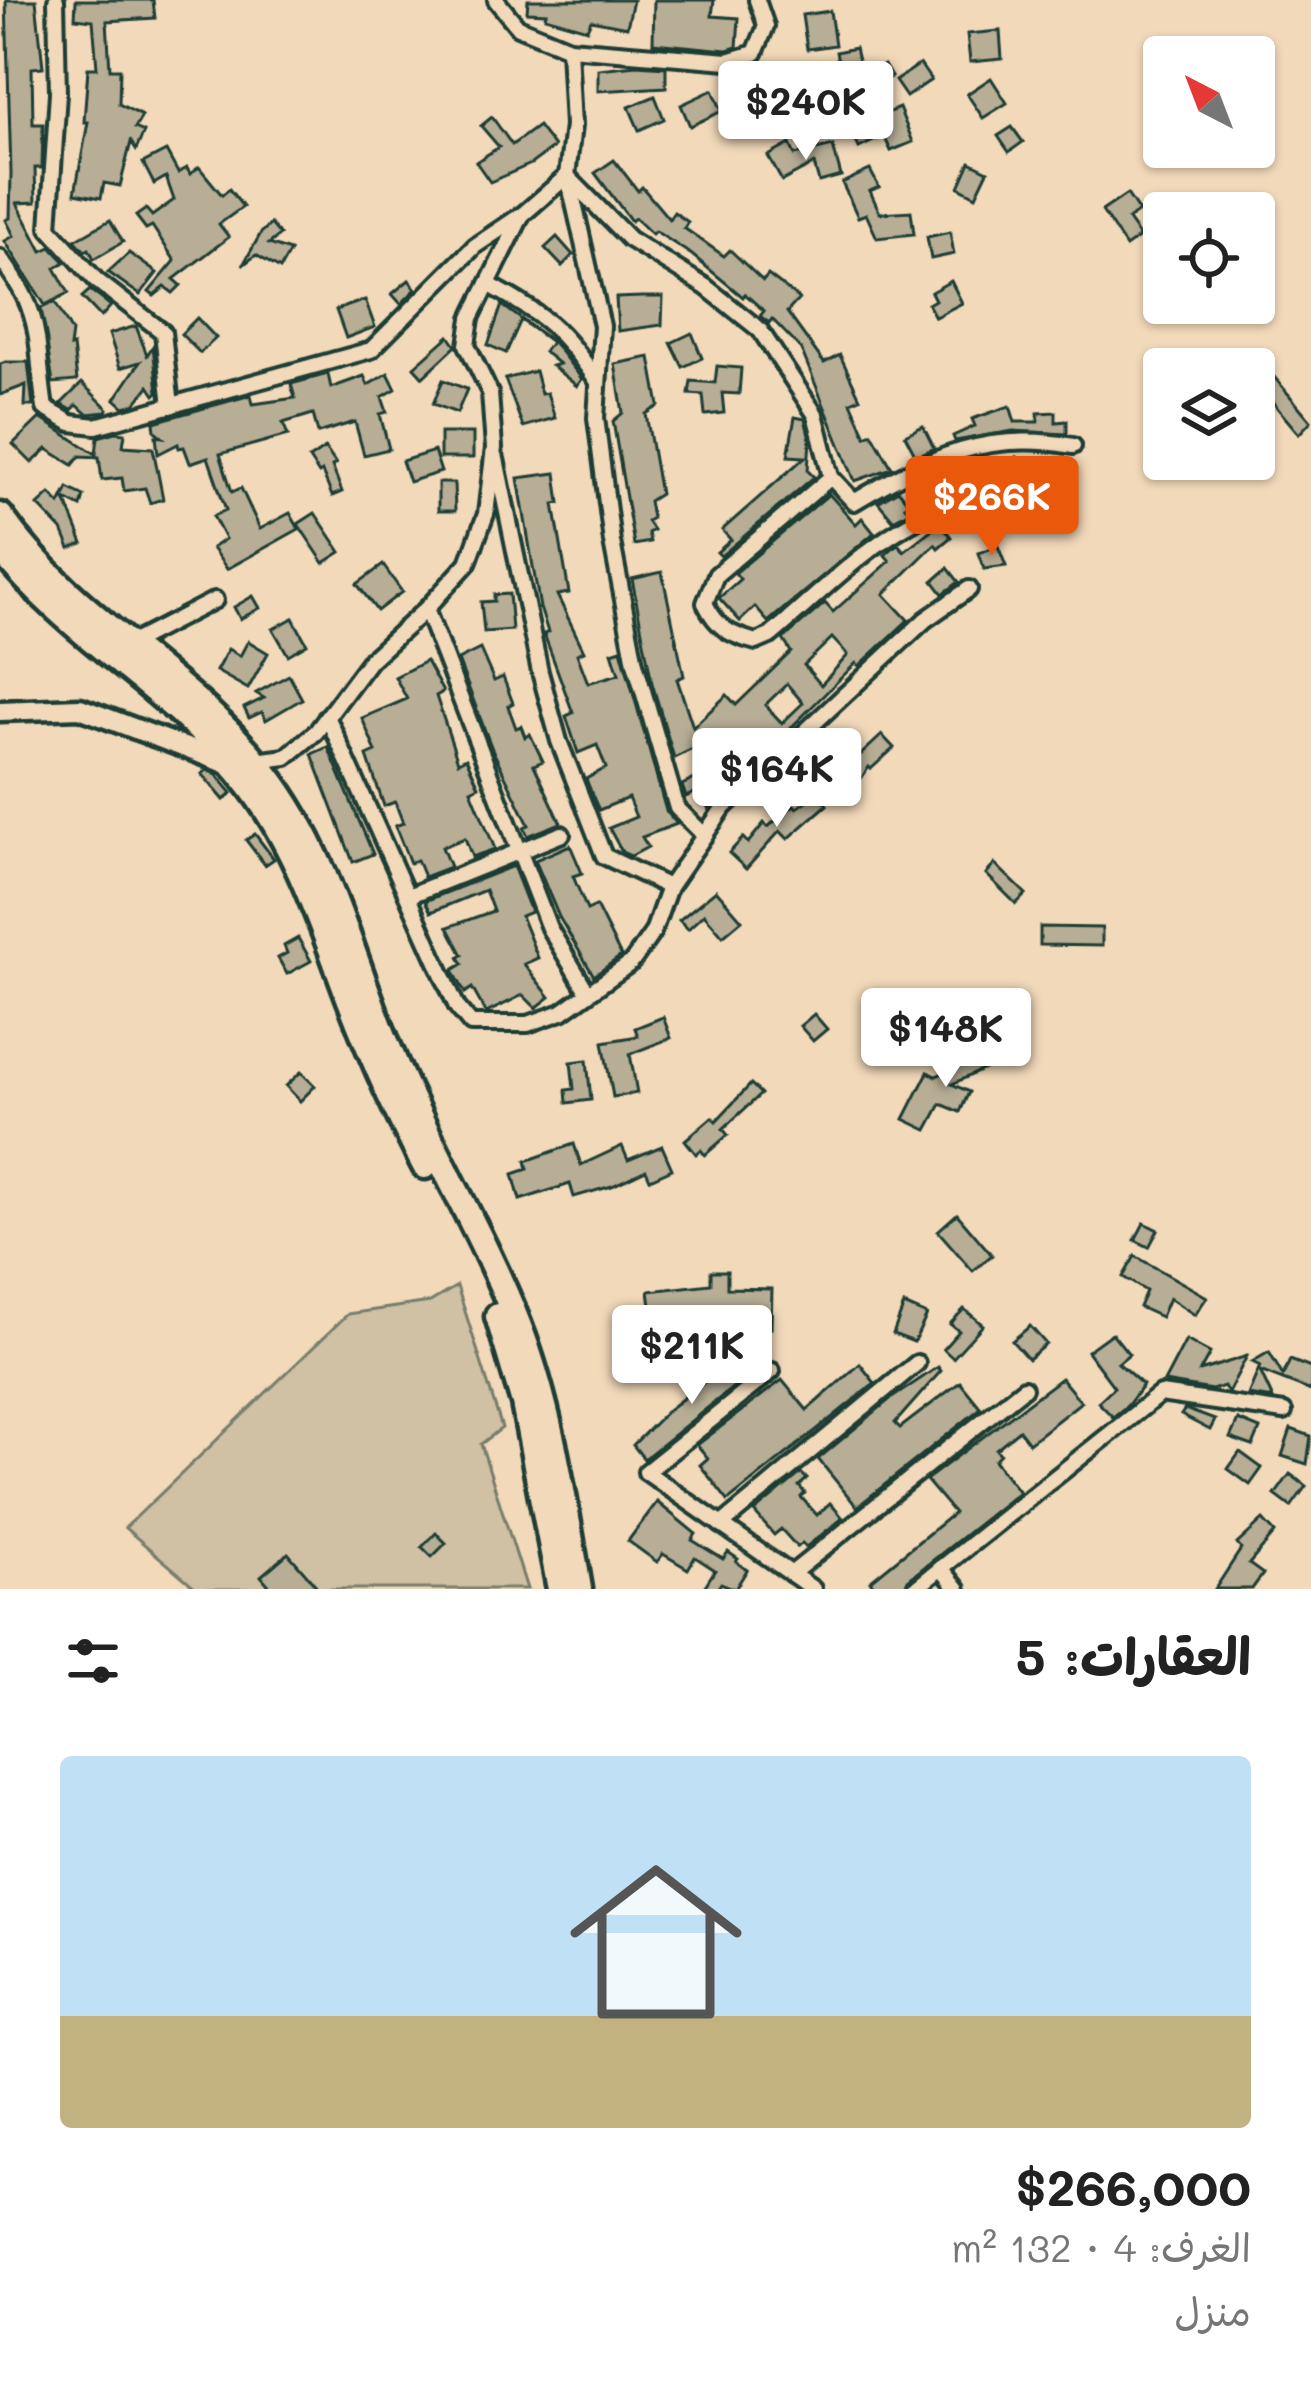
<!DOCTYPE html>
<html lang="ar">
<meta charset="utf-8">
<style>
body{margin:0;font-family:Mali,"Playpen Sans Arabic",sans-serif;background:#f6f6f6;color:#222;direction:rtl;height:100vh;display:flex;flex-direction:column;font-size:45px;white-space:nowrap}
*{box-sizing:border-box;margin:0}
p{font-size:39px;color:#767676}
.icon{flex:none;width:66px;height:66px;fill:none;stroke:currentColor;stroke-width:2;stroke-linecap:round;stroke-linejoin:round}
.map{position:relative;height:1589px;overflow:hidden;direction:ltr}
.sheet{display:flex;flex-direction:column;background:#fff;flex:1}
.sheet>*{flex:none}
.needle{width:78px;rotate:318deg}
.controls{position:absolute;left:1143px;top:36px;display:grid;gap:24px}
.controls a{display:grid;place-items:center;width:132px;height:132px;border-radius:12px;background:#fff;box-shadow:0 3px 9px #0004;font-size:60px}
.price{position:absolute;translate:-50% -102px;padding:0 27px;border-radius:12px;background:#fff;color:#222;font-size:39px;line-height:78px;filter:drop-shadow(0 3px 6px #0008)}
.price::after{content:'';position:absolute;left:50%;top:72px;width:36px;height:27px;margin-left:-18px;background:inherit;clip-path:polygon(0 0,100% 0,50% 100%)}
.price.active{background:#ea580c;color:#fff}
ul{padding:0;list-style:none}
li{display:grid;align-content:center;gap:24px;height:636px;padding:0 60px}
li span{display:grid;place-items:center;height:372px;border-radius:12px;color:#555}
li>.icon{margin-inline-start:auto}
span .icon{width:216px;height:216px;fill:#fffc;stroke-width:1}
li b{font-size:51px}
h2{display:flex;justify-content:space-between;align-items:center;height:144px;padding:0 60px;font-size:51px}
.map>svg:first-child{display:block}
.green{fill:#d0c0a4;stroke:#787e6c;stroke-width:3}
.building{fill:#b7ae95;stroke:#1f3d34;stroke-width:3;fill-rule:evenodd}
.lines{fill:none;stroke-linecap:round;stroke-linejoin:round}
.minor-casing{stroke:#1f3d34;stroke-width:22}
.tertiary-casing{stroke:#1f3d34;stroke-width:27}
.trunk-casing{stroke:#1f3d34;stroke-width:33}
.minor{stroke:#f2d9ba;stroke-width:14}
.tertiary{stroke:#f2d9ba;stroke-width:18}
.trunk{stroke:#f2d9ba;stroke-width:24}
</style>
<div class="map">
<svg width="1311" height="1589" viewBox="0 0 1311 1589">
<rect width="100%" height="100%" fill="#f2d9ba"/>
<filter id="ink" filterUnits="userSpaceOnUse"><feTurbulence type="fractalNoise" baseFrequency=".00833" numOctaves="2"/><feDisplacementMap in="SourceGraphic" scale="24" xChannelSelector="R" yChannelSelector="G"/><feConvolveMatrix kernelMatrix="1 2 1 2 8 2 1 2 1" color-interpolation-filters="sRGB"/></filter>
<g filter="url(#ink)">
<!-- green -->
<polygon class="green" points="457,1286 502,1428 481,1444 527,1589 197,1589 125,1528 348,1314 430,1302"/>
<!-- building -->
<g class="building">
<polygon points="6,0 36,0 43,67 32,68 33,124 43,124 42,168 35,168 36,202 17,203 42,251 51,247 65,262 55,268 69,293 45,305 5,241 14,236 6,220 10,218 11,173"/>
<polygon points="76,0 153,0 155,18 107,21 110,69 120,69 119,104 142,116 135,128 144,132 136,150 131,142 120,186 104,183 101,198 75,193 88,122 84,122 88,68 97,68 93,20 75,18"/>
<polygon points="528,0 633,0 627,27 591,20 587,29 545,17 546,13 527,12"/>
<polygon points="654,0 714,0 712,16 739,18 737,47 727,50 653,43"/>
<polygon points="830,11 835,45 807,49 802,15"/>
<polygon points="1000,31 1002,59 970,62 967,34"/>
<polygon points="855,48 862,78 884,65 891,77 853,97 837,98 831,86 844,86 836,52"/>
<polygon points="920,64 931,80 906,97 895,81"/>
<polygon points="636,65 666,67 666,87 598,91 598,69"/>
<polygon points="991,78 1007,103 983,118 967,94"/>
<polygon points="713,90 722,111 690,126 681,105"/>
<polygon points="655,96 664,119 639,130 629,107"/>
<polygon points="752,103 756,121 736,125 732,108"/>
<polygon points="778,104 786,114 792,109 803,122 780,141 761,118"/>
<polygon points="899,108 913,142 891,151 884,136 859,148 850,128"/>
<polygon points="492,117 512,145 538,126 554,147 531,164 490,182 476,162 499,147 481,126"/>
<polygon points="1012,127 1023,142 1009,152 998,136"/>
<polygon points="790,144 795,155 833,146 841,176 819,182 814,164 782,181 768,156"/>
<polygon points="166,151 178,173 187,168 190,174 199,167 222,195 229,189 243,207 219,224 229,237 174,279 181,285 173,293 165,287 154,296 149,292 175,261 152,226 146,229 136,216 146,209 152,216 174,200 166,177 154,184 143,163"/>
<polygon points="614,160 638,191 642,187 669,219 674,212 688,222 684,228 724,256 730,250 763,281 768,275 799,299 787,312 824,363 840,355 860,398 851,402 866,436 872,433 892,468 855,481 801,349 772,319 769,323 760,316 764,311 745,294 743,297 692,255 655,231 652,234 635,218 631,221 595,173"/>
<polygon points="970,162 988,171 976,196 959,187"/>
<polygon points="870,170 879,187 870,191 880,213 911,211 914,234 877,238 866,214 858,217 842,183"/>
<polygon points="1127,194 1139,212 1128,220 1140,237 1126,247 1102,211"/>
<polygon points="110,220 123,242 94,259 89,249 85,251 75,240"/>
<polygon points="271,224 280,235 269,244 290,251 280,269 256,255 243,265 261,233"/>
<polygon points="950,232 954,254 931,259 927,237"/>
<polygon points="557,237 573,255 562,266 545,248"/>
<polygon points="129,253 157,273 140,295 108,272"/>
<polygon points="409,280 416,289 401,304 392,294"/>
<polygon points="951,281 962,303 935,317 928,304 935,300 931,292"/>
<polygon points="90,290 111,306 101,317 82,297"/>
<polygon points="642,297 663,297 662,325 618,331 616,298"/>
<polygon points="365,300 375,327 346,338 336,310"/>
<polygon points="55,302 72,332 70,347 73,346 77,381 53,383 41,308"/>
<polygon points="502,305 554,343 582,379 577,386 552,366 559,364 544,352 551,342 521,320 506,353 488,345"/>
<polygon points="197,318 216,338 200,353 181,334"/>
<polygon points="136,326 147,355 153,346 158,392 155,395 149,386 135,404 124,407 115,399 140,362 120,368 109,334"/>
<polygon points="692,333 702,358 683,367 671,343"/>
<polygon points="449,336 456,346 423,377 414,367"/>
<polygon points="650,357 659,406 646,414 660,494 649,501 652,518 647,521 653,530 648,533 650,542 634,545 613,421 623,413 615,364"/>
<polygon points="6,362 28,362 33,406 25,406 26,385 0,395 0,364"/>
<polygon points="1264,365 1311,421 1299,434 1254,380 1254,373"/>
<polygon points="717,366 741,368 739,394 722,393 724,413 705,415 703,395 689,394 691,381 715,383"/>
<polygon points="535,371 541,394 547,393 555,418 523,427 505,379"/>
<polygon points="388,373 396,389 382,397 387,412 380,414 389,449 364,455 355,422 318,433 313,414 283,423 288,435 220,454 232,492 241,488 260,529 290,513 299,529 227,569 212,548 225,539 213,516 226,510 208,457 190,463 184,447 179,448 178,444 158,454 156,436 162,437 155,431 154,422 251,395 253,404 295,398 291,384 328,374 331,388 364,376 368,385"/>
<polygon points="443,380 467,389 457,413 433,404"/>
<polygon points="82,383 108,409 106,412 87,414 77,405 72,410 61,404"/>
<polygon points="1010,406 1015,422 1038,422 1038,413 1056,412 1056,422 1067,421 1067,434 1013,431 955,441 953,436 975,426 972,419"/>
<polygon points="795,417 805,419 810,439 808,471 814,477 721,556 717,552 731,540 722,530 805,457 788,456"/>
<polygon points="40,418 96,454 98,437 116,432 125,433 123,446 153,448 163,499 150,503 145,488 124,491 122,478 102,480 99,457 80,456 73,465 47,449 32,463 13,444"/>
<polygon points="923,426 934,448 916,456 905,435"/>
<rect x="440" y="433" width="33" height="25"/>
<polygon points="325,448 336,464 332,466 342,492 332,496 322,472 319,474 309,459"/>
<polygon points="434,451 441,472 409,482 402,461"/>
<polygon points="1017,457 1026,478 995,490 977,489 964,462 977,459 982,471"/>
<polygon points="556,473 560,503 554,504 569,593 557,595 584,651 577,654 588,683 619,674 612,652 621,649 666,811 677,824 642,837 648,847 631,856 622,852 609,828 636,817 628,798 599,810 594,799 586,779 606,768 597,745 578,753 566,716 573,713 544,634 548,632 540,608 518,478"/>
<polygon points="438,483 454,483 455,511 438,511"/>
<polygon points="68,488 84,496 81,507 65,499 83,544 70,549 62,530 38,505 50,494 60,504"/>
<polygon points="898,490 909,503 905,506 910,511 893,520 878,502"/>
<polygon points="829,494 856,524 862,518 874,533 768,622 755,607 740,621 719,598 740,579 735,573"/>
<polygon points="315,513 341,552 324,563 298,524"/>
<path d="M 940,523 L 951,537 L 938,548 L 935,544 L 884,594 L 908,620 L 859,666 L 856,663 L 709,809 L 698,791 L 686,797 L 682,785 L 705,774 L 693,749 L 674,758 L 652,683 L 632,579 L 662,572 L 684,676 L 677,679 L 693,727 L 727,695 L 736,705 L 791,652 L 783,639 L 825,603 L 833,612 L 890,561 L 885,555 L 895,546 L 898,544 L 904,551 ZM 832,638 L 848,655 L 821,685 L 804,665 ZM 787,684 L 803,703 L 782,723 L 765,705 Z"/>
<polygon points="998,546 1006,566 984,569 978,553"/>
<polygon points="383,565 402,592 377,611 357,584"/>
<polygon points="948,568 959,582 943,594 933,581"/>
<polygon points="509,594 512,630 484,632 481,602 494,601 494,595"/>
<polygon points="253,596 260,608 240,619 234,607"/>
<polygon points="293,618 307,644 288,655 273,629"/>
<polygon points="248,641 268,653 248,689 216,671 228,649 240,656"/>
<polygon points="480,649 494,681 503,677 513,703 508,706 516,728 521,726 525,737 530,734 543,761 534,765 561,823 528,836 524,827 529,825 492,749 458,660"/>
<polygon points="426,661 443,692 436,696 458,762 466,758 479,786 471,790 495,849 472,857 465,838 442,847 450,867 424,877 417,860 410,863 395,826 403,823 395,802 384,806 367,756 376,752 362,718 407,699 395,677"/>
<polygon points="289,675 302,699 266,720 262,712 249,718 244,708 264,698 256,693"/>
<polygon points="882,735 894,748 871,769 869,767 856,786 834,771 847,753 856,759"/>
<polygon points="328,747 373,854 353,862 312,754"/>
<polygon points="207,770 216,774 232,793 224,800 202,774"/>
<polygon points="818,793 827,805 788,839 780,831 746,869 729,853 743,838 748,843 764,823 768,827 794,805 797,808"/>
<polygon points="255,834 274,859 265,865 246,840"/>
<polygon points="570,845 582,873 573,876 587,910 596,906 621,956 594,976 559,917 535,860"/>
<polygon points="995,864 1026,894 1016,904 986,874"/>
<polygon points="513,866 531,912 521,916 538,958 524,964 550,997 536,1008 523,995 486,1013 472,988 465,993 453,970 463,964 459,957 463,955 448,927 493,911 485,890 431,912 425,901"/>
<polygon points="716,890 742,920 723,936 704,914 688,929 679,920"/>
<polygon points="1040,927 1102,928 1102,946 1040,945"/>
<polygon points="298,938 311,961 287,974 278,958 287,953 284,946"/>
<polygon points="814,1014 827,1029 813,1041 800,1026"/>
<polygon points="663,1017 671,1038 630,1054 637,1093 613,1097 603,1042 638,1036 635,1028"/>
<polygon points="996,1049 1002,1061 952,1084 969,1092 960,1112 941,1104 927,1130 904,1119 928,1072 936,1076"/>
<polygon points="587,1060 591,1100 567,1103 566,1090 574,1089 571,1062"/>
<polygon points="301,1072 315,1086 300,1101 286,1086"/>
<polygon points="751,1084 761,1094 723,1129 728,1135 705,1155 701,1150 696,1154 685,1140 712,1117 716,1121"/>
<polygon points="574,1144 581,1165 622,1146 628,1160 662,1146 672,1169 650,1179 646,1170 612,1186 574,1197 570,1184 520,1200 513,1174 528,1169 526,1161"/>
<polygon points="957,1214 992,1255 973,1271 938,1231"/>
<polygon points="1144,1223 1158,1230 1149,1247 1135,1240"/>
<polygon points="1135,1256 1207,1297 1195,1315 1169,1298 1161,1317 1139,1307 1146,1291 1123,1277"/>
<polygon points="711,1271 727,1271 727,1288 772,1289 771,1328 759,1327 759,1335 738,1335 738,1324 687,1323 687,1310 652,1314 649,1291 711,1284"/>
<polygon points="904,1305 927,1315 914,1342 893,1334"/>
<polygon points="964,1309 983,1325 953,1358 943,1349 959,1331 950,1324"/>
<polygon points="1030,1326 1046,1344 1028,1359 1012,1341"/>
<polygon points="1112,1333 1129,1354 1118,1363 1143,1385 1128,1405 1113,1417 1098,1402 1114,1387 1087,1351"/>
<polygon points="1186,1340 1210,1353 1200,1371 1247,1356 1228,1393 1224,1386 1212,1390 1164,1382"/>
<polygon points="1269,1352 1283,1376 1290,1360 1311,1368 1311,1391 1260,1371 1273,1399 1248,1395 1260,1366 1252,1362"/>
<polygon points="737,1357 751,1373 644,1459 633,1445 669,1409"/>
<polygon points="860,1364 875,1383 728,1501 700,1465 708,1458 697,1445 782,1380 807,1410"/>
<polygon points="938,1367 941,1371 895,1423 900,1428 960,1382 981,1408 857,1507 818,1459 889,1400"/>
<polygon points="1061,1378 1081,1402 1029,1443 1019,1430 996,1449 1000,1454 994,1460 1019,1492 908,1580 904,1589 877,1589 870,1581 954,1513 926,1480"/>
<polygon points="1185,1409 1215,1420 1210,1430 1181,1415"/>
<polygon points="1238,1420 1260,1429 1253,1446 1230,1438"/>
<polygon points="1291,1429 1311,1436 1307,1464 1282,1456"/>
<polygon points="1240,1452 1262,1468 1250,1485 1228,1469"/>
<polygon points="801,1473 807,1479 799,1486 805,1493 801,1497 817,1515 830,1503 843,1518 806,1547 802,1543 797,1547 781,1529 774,1535 754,1512"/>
<polygon points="1290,1474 1306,1486 1291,1507 1275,1495"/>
<polygon points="657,1502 696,1534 692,1540 723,1559 728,1552 738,1559 736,1562 747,1570 735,1589 721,1583 717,1589 703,1589 715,1570 695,1557 688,1569 663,1554 657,1562 628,1541"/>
<polygon points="1263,1520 1275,1533 1249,1564 1263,1574 1252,1589 1215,1589 1241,1549 1237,1544"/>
<polygon points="436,1533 446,1543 432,1557 422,1547"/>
<polygon points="288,1553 319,1589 272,1589 261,1576"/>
</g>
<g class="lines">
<!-- minor casing -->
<g class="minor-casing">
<g id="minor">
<polyline points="56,0 58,93 49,228 96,280 163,332 171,406"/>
<polyline points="496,0 518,27 569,48 728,61 755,53 766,26 757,0"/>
<path d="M 567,176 L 629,239 L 706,287 L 760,330 L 815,414 L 831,477 L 716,575 L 705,603 C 717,628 730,635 756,642 L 770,636 C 833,583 901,506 987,498"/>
<polyline points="569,181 602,326 596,418 612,542 635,663 677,808 703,834"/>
<path d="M 0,258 C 46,319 34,338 45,408 L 71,423 L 96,426 L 371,350 L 475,246 L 520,216"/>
<path d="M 488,284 C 544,315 562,328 598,382"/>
<polyline points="496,459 540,672 559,741 604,856 669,887"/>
<path d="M 831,477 L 854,502 C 927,458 987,430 1073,446"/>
<polyline points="426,609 549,928 588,993"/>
<polyline points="130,644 215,600"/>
<polyline points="327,716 457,1007 471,1024 528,1024 562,1012 632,962 653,932 669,887 724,807 925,620 969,589"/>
<polyline points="256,761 286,757 316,732 370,660 426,609 468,563 486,514 494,448 490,393 467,345 471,318 522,215 567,176 573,126 569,48"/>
<polyline points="408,896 562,834"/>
<polyline points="772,1371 646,1472 813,1589"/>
<polyline points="721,1525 917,1363"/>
<polyline points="941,1568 958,1589"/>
<polyline points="791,1574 1024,1388"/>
<polyline points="915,1589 1160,1394 1284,1412"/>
</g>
</g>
<!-- tertiary casing -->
<g class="tertiary-casing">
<polyline id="tertiary" points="0,711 80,708 231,765"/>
</g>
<!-- trunk casing -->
<g class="trunk-casing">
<g id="trunk">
<path d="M 0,516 C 72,619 189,675 266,774 C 330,856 351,959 391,1054 C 429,1146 482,1232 518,1324 C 551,1408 564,1501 579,1589"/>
<path d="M 0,548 C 71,640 180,693 250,786 C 298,849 322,926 350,1000 C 372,1057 396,1112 425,1166"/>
<polyline points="498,1316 524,1403 560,1589"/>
</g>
</g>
<!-- minor -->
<use href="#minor" class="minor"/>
<!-- tertiary -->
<use href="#tertiary" class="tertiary"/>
<!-- trunk -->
<use href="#trunk" class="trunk"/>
</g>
</g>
</svg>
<div class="controls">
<a><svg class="needle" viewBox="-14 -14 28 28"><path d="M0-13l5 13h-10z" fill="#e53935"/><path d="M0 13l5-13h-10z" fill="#767676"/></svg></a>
<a><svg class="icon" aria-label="locate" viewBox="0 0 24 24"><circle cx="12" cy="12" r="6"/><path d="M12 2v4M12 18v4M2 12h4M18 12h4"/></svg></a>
<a><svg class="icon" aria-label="layers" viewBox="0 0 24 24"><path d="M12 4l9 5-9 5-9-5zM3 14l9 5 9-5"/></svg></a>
</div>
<b class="price" style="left:806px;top:163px">$240K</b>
<b class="price active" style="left:992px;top:558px">$266K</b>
<b class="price" style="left:777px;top:830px">$164K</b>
<b class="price" style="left:946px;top:1090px">$148K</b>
<b class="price" style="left:692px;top:1407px">$211K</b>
</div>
<section class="sheet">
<h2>العقارات: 5<svg class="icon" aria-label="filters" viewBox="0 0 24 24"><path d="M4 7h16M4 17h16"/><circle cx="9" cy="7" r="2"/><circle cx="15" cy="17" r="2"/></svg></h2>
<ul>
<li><span style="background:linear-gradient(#bfe0f5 70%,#c2b280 0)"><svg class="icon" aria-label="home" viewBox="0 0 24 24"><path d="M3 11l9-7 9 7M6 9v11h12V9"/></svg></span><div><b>$266,000</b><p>الغرف: 4 · 132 m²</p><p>منزل</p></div></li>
</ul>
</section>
